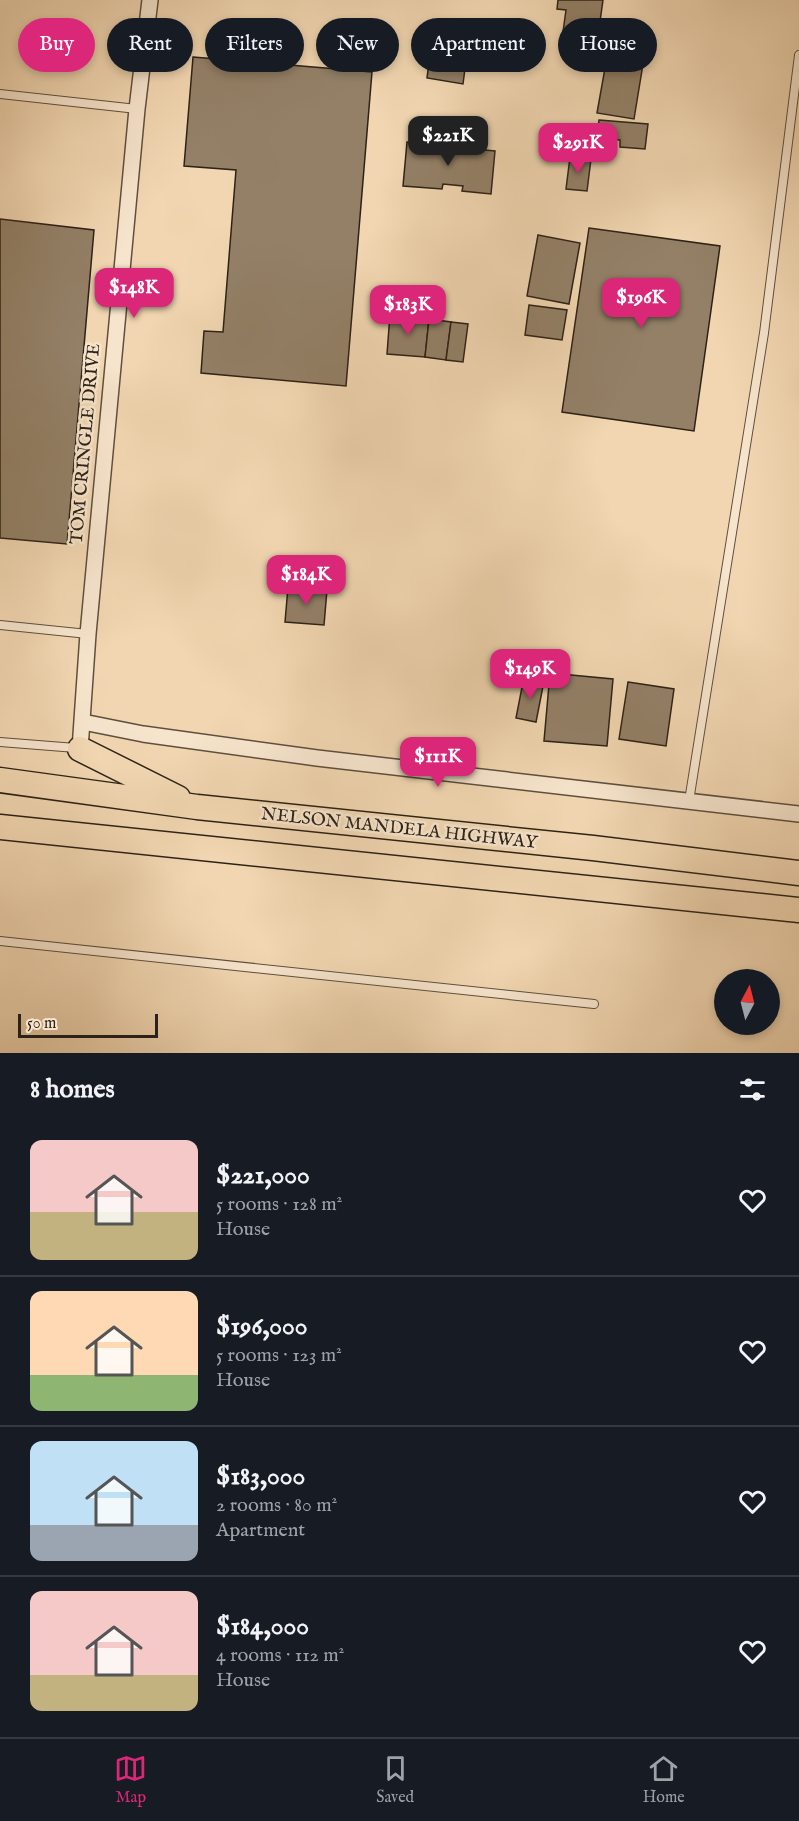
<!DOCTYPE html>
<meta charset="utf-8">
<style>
body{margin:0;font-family:"IM FELL English",serif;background:#20242c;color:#f1f3f6;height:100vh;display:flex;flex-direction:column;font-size:22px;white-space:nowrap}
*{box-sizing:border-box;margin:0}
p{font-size:20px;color:#9ea1a6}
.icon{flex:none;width:33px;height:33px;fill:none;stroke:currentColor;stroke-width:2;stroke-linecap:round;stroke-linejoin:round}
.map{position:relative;height:1053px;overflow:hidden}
.side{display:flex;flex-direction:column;background:#171b24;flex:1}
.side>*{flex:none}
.banner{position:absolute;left:18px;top:18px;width:764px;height:54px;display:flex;gap:12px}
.needle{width:39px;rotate:7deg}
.buttons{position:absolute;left:714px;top:969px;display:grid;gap:12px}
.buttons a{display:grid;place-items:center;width:66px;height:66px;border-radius:50%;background:#171b24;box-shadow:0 3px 9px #0003;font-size:30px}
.scale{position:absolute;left:18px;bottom:15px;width:140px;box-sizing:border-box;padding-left:6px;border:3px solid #2d2217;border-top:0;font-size:16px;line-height:21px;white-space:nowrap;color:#2d2217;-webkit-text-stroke:4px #f6e4cc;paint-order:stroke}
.price{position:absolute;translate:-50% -51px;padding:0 14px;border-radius:12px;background:#db2777;color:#fff;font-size:20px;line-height:39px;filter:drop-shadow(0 2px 3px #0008)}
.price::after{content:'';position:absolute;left:50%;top:36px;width:18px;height:14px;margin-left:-9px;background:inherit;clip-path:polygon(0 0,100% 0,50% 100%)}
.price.selected{background:#222;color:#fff}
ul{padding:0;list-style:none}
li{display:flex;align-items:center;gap:18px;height:150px;padding:0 30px}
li+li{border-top:2px solid #363941}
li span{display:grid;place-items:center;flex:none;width:168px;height:120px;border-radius:12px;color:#555}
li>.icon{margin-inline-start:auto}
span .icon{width:72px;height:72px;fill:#fffc;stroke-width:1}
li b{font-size:26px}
h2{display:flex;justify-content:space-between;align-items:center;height:72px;padding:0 30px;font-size:26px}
.chip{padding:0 21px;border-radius:27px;background:#171b24;box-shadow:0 3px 9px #0003;font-size:21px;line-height:54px}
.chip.selected{background:#db2777;color:#fff}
.dock{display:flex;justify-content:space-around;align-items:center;height:84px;border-top:2px solid #363941;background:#171b24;font-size:16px;color:#9ea1a6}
.dock a{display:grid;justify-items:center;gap:3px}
.dock .selected{color:#db2777}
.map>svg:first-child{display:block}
.building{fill:#938067;stroke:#2d2217;stroke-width:1.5}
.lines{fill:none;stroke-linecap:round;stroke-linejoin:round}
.service-casing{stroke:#5e4f3e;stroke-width:10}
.minor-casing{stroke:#5e4f3e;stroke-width:18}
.trunk-casing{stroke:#2d2217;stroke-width:27}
.service{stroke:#f6e4cc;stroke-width:8}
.minor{stroke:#f6e4cc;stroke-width:15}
.trunk{stroke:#f1d6b1;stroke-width:24}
.labels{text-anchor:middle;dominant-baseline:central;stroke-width:5;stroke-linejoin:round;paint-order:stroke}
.street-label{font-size:18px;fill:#2d2217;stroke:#f6e4cc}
</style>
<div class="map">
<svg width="799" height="1053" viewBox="0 0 799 1053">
<rect width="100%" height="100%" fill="#f1d6b1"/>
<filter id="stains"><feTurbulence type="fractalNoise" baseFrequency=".00333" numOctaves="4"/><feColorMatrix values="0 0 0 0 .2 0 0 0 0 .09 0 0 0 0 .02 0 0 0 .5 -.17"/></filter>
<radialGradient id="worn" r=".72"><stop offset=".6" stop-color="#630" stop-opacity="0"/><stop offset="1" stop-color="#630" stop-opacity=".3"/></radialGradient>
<!-- building -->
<g class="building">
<polygon points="558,0 603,0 597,43 562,39 566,10 557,9"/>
<polygon points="430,56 466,61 463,84 427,78"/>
<polygon points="193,57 372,72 346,386 201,373 204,331 223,332 236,170 184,166"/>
<polygon points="607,57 643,64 634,119 597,113"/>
<polygon points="599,120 648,124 645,149 620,147 620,140 597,138"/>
<polygon points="433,137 445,138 444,146 495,151 491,194 462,191 463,186 443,184 442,189 403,186 407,142 430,144"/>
<polygon points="570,157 591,159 587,191 566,189"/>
<polygon points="0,219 94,230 67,544 0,538"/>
<polygon points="589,228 720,246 694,431 562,412"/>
<polygon points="538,235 580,243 569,304 527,296"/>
<polygon points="529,305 567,310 562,340 525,335"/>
<polygon points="390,314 429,319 425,357 387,354"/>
<polygon points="429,319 451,322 446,360 425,357"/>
<polygon points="451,322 468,324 463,362 446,360"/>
<polygon points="311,557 327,558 325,585 308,583"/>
<polygon points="288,587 327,590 324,625 285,622"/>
<polygon points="550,673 613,679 607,746 544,741"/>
<polygon points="524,677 544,681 536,722 516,718"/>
<polygon points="628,682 674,689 666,746 619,739"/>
</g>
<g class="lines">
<!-- service casing -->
<g class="service-casing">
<g id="service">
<polyline points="0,94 137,109"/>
<polyline points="0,625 88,634"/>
<polyline points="0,742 76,748"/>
<polyline points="689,801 764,333 799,55"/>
<polyline points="0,941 594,1004"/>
</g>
</g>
<!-- minor casing -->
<g class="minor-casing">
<g id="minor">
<polyline points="83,722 143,734 317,758 799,814"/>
<polyline points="80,749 88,634 137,109 150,0"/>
</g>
</g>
<!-- trunk casing -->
<g class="trunk-casing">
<g id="trunk">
<polyline points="80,749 178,798"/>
<polyline points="0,780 197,807 593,848 799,873"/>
<polyline points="0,827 799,910"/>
</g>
</g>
<!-- service -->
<use href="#service" class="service"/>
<!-- minor -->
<use href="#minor" class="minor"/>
<!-- trunk -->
<use href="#trunk" class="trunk"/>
</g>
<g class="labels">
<!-- street labels -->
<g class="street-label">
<text transform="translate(86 444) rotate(-85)">TOM CRINGLE DRIVE</text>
<text transform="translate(399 829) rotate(6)">NELSON MANDELA HIGHWAY</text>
</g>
</g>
<rect width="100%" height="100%" filter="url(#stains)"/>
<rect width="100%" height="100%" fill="url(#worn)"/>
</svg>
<div class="buttons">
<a><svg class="needle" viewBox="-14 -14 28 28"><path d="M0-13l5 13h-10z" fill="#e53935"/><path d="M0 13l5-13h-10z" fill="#9ea1a6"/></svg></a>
</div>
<div class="scale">50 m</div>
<b class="price selected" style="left:448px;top:167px">$221K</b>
<b class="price" style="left:578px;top:174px">$291K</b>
<b class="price" style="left:134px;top:319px">$148K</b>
<b class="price" style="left:641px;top:329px">$196K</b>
<b class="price" style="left:408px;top:336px">$183K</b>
<b class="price" style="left:306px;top:606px">$184K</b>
<b class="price" style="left:530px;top:700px">$149K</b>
<b class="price" style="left:438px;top:788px">$111K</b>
<div class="banner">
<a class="chip selected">Buy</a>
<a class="chip">Rent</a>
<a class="chip">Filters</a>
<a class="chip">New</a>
<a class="chip">Apartment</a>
<a class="chip">House</a>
</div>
</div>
<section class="side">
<h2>8 homes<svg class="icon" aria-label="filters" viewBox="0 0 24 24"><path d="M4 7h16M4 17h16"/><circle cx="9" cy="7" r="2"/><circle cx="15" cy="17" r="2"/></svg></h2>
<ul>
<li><span style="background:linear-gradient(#f6c9c9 60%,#c2b280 0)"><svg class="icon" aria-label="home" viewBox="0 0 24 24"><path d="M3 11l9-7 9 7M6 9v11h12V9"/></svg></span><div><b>$221,000</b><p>5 rooms · 128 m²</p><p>House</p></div><svg class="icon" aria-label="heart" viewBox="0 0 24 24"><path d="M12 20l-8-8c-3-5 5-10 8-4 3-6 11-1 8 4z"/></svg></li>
<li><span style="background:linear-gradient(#ffd9b3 70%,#8fb573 0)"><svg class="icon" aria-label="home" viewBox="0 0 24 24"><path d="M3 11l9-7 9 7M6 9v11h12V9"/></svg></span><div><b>$196,000</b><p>5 rooms · 123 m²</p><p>House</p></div><svg class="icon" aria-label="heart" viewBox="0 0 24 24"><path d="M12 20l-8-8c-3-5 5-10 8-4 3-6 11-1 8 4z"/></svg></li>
<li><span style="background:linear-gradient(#bfe0f5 70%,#9aa5b1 0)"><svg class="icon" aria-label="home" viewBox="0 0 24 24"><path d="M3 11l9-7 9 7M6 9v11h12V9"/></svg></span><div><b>$183,000</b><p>2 rooms · 80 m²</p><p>Apartment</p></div><svg class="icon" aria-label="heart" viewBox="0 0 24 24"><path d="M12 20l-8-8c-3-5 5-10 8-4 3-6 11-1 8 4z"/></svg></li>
<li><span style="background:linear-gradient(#f6c9c9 70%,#c2b280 0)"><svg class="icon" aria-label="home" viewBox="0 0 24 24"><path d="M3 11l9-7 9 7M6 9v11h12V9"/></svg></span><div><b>$184,000</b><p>4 rooms · 112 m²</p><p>House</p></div><svg class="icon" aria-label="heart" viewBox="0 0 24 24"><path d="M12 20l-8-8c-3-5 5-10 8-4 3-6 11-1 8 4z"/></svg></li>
</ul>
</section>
<nav class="dock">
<a class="selected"><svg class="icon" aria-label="map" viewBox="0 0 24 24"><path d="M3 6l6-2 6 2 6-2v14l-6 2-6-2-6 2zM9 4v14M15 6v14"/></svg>Map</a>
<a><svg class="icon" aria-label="saved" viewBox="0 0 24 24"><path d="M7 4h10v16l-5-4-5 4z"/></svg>Saved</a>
<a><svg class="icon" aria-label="home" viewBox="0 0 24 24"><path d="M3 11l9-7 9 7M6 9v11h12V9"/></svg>Home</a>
</nav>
